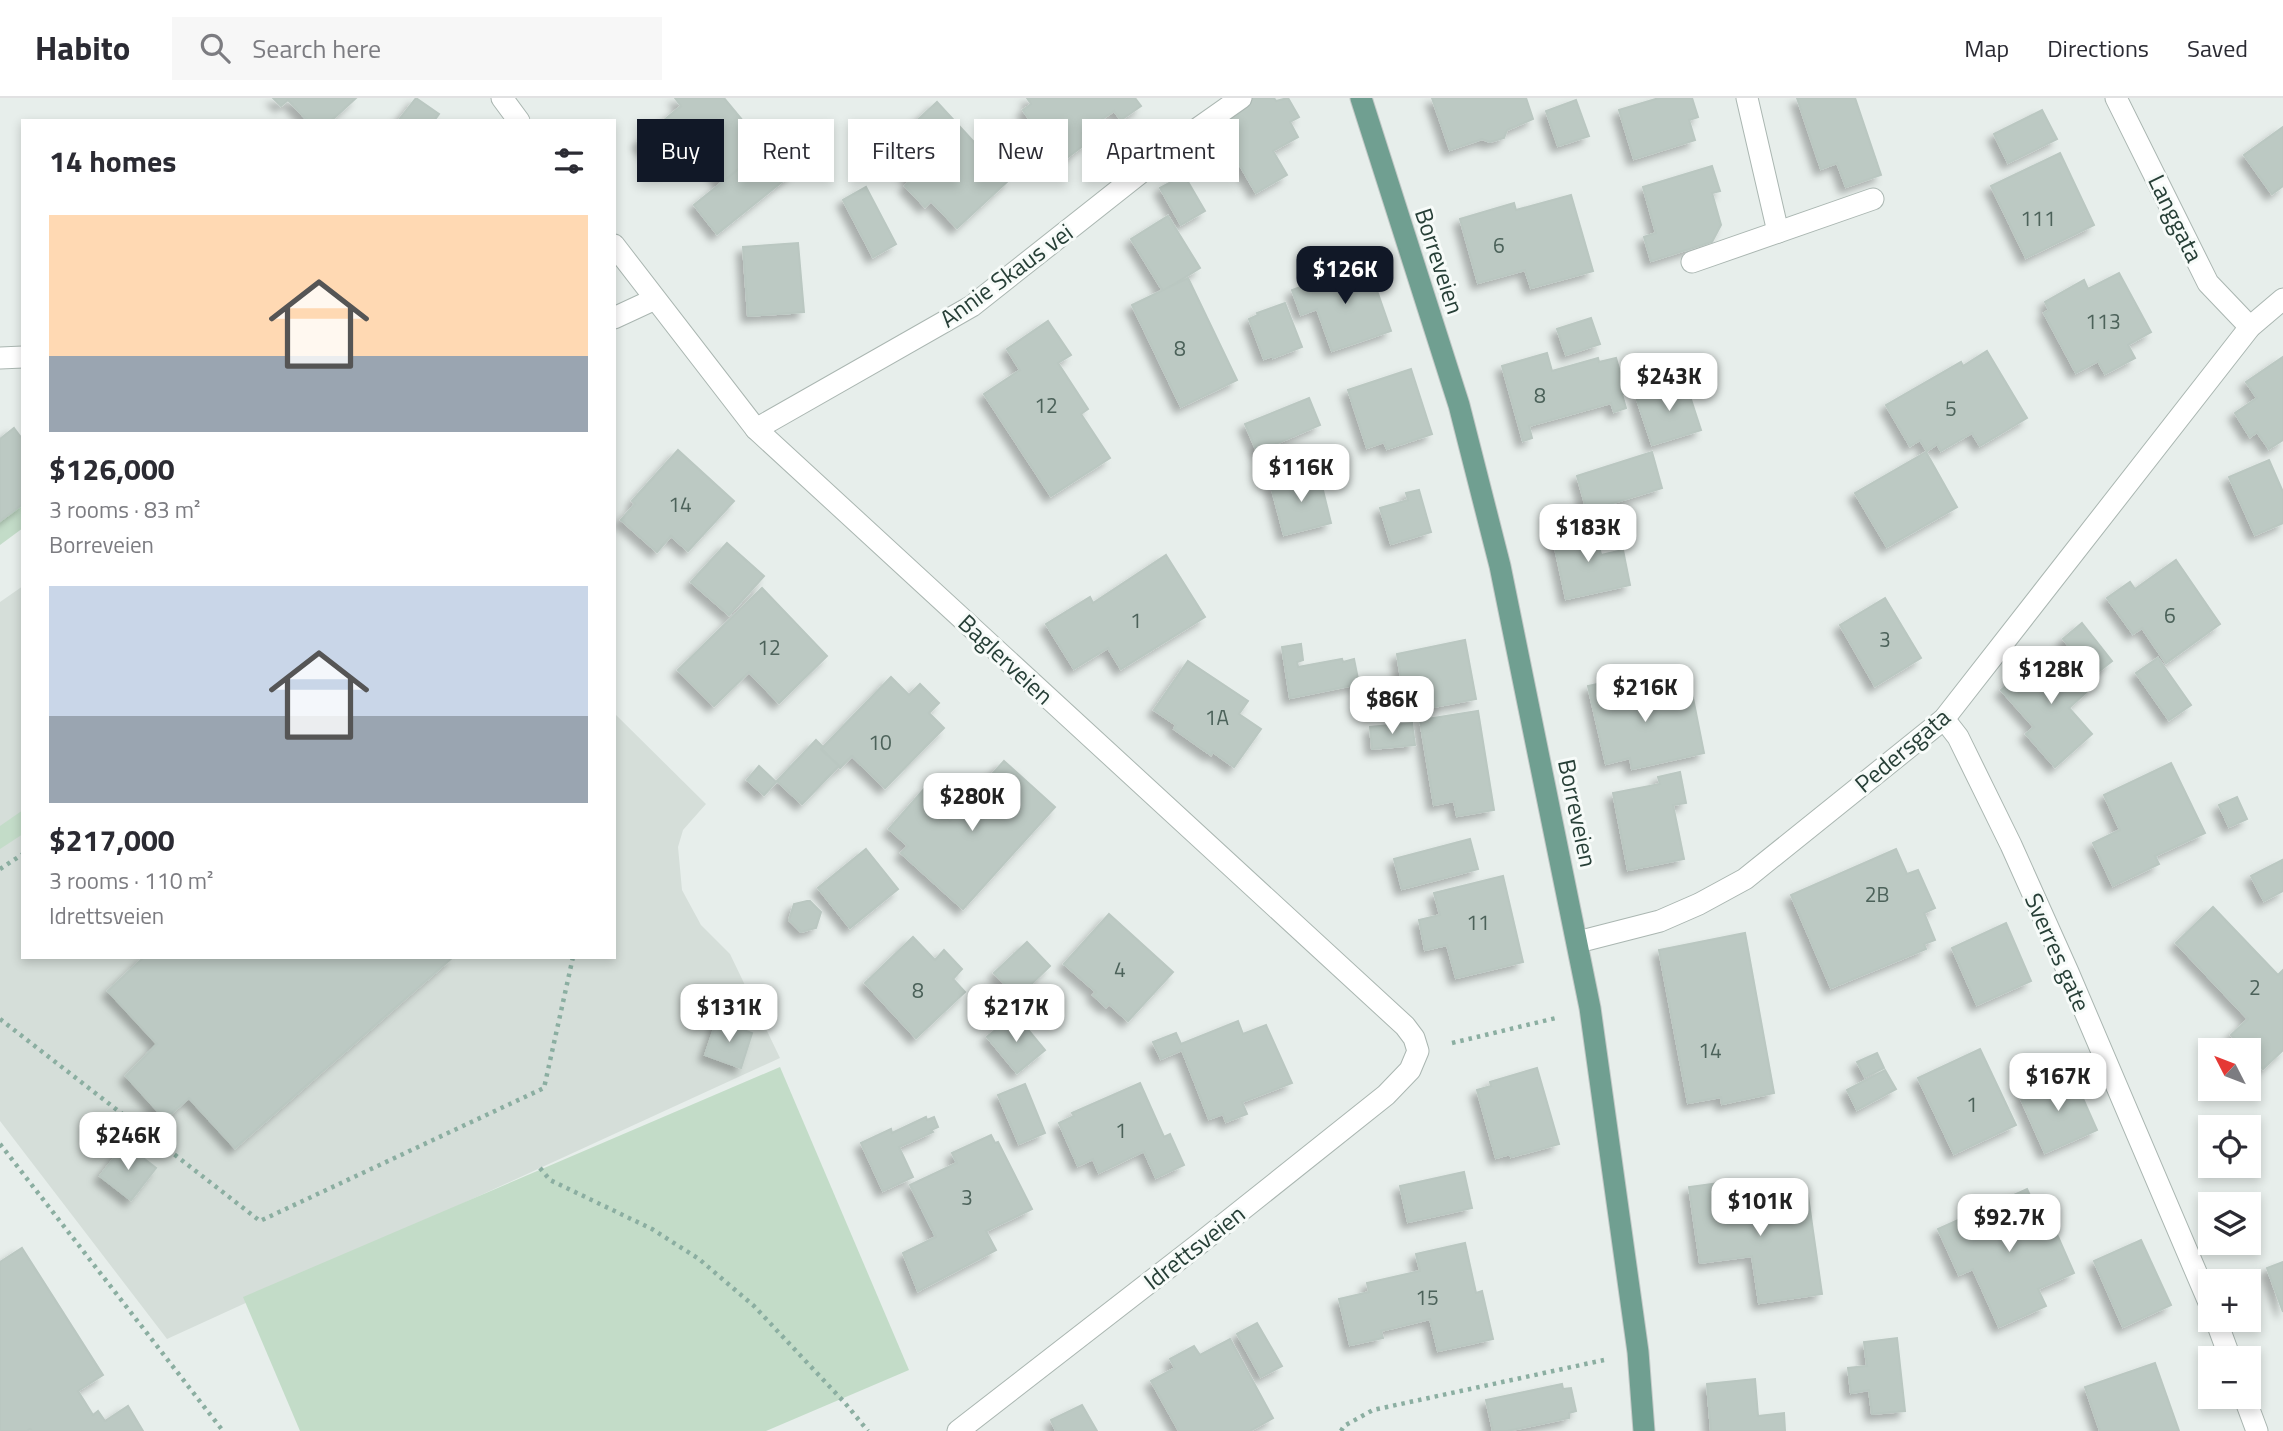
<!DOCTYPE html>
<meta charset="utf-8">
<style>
body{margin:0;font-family:"Titillium Web",sans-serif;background:#f7f7f7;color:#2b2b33;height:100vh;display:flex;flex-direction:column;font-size:26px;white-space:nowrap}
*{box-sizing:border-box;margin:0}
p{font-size:23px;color:#7c7c81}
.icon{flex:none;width:38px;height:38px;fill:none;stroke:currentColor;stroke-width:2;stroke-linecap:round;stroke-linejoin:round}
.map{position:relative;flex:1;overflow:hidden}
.sheet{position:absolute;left:21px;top:21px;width:595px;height:840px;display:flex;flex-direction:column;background:#fff;border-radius:0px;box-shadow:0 4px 10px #0003}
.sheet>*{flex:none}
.guide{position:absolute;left:637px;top:21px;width:665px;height:63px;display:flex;gap:14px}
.needle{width:46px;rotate:312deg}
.controls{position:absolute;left:2198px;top:940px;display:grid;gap:14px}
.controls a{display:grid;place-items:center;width:63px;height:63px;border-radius:0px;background:#fff;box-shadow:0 4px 10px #0003;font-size:35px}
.price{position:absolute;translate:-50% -60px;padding:0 16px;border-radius:14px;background:#fff;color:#222;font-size:23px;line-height:46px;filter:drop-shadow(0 2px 4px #0008)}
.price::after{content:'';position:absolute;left:50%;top:42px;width:21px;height:16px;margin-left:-10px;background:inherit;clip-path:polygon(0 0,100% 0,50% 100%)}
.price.current{background:#111827;color:#fff}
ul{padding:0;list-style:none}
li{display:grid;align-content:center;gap:14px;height:371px;padding:0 28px}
li span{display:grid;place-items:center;height:217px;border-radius:0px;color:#555}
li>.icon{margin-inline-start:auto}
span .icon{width:126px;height:126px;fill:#fffc;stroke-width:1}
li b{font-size:30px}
h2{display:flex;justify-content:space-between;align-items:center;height:84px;padding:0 28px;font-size:30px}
.pill{padding:0 24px;border-radius:0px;background:#fff;box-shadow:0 4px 10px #0003;font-size:24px;line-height:63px}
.pill.current{background:#111827;color:#fff}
header{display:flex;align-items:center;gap:42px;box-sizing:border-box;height:98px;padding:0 35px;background:#fff;border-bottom:2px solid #e1e1e2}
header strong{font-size:33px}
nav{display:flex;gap:38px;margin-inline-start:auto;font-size:24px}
.search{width:490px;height:63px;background:#f7f7f7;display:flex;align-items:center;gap:18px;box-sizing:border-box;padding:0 24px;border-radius:0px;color:#7c7c81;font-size:26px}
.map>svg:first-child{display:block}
.built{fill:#d5ded9}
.green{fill:#c3dcc8}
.building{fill:#bcc9c3;stroke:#bac7c1;stroke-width:2;filter:url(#shadow)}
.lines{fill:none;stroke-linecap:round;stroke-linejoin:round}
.minor-casing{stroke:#aab6b1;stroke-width:23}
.major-casing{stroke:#c3c9c7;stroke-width:23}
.path{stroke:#8baea1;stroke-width:4.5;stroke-dasharray:3.5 5;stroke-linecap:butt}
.minor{stroke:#fff;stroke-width:21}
.major{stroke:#709f91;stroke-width:21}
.labels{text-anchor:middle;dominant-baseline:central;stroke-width:6;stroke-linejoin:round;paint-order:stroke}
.number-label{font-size:21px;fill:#4c625a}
.street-label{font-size:24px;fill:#273f37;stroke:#f7fbf9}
</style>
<header>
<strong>Habito</strong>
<div class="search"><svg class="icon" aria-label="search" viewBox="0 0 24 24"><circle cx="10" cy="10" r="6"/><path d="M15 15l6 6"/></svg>Search here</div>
<nav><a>Map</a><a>Directions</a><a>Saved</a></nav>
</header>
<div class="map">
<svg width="2283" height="1333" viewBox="0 0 2283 1333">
<defs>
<filter id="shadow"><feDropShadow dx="-6" dy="6" stdDeviation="3.5" flood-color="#0004"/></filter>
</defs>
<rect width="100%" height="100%" fill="#e7eeeb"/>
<!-- built -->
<polygon class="built" points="23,488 23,859 614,859 614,615 706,706 683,732 678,749 682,792 701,827 730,856 780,960 167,1241 0,1023 0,504"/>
<!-- green -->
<g class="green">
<polygon points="23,406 23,430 0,447 0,423"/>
<polygon points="23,712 23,736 0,751 0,728"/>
<polygon points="780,969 909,1272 766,1333 300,1333 243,1199"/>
</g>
<!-- building -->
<g class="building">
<polygon points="273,0 356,0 331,23 308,23 288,2 281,8"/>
<polygon points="416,0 439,16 434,23 398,23"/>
<polygon points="675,0 724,0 762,46 768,42 771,45 722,85 693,48 661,73 638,44 681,8"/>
<polygon points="1027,0 1135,0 1141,8 1121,22 1114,13 1082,35 1088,44 1068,59 1047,28 1038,34 1023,12 1031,6"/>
<polygon points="1246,0 1274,0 1276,3 1288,0 1299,19 1290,24 1298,39 1273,53 1287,77 1256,95 1220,33 1231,26 1224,13"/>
<polygon points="1432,0 1526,0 1533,21 1507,32 1504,40 1490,44 1482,41 1450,52"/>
<polygon points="1659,0 1692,0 1698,19 1689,22 1695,42 1634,61 1619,12"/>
<polygon points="1797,0 1855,0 1881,77 1846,89 1837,65 1821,71"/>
<polygon points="1576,2 1589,38 1558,48 1546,13"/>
<polygon points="937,4 1009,82 957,130 931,103 925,109 905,88 912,81 885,52"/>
<polygon points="2042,12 2057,41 2008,65 1994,36"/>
<polygon points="2283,29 2283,88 2272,96 2244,57"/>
<polygon points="771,45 794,74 717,136 694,107"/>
<polygon points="2060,55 2094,127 2026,160 1991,88"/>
<polygon points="1712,68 1720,93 1712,95 1721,127 1712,144 1651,163 1644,139 1656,135 1643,89"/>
<polygon points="1184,77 1205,113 1181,127 1160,90"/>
<polygon points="866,89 896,146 873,159 843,102"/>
<polygon points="1571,97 1593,173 1531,190 1525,172 1478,185 1460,121 1514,105 1516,112"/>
<polygon points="1168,118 1200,170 1163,193 1131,141"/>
<polygon points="798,145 804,214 748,218 743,149"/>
<polygon points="1367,164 1391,233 1332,253 1317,211 1301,217 1292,192"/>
<polygon points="2119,175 2151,234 2128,247 2135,260 2105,276 2098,263 2076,275 2044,215 2049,212 2045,204 2084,182 2088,191"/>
<polygon points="1188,180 1237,282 1181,309 1132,207"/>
<polygon points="1285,205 1302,249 1273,260 1272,258 1264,261 1249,221 1258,217 1257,215"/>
<polygon points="1591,220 1600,246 1566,257 1557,231"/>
<polygon points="1048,223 1071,257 1058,265 1088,311 1081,316 1110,360 1051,398 984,296 1020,272 1007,251"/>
<polygon points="1987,253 2027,320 1980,348 1972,335 1941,353 1937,346 1927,353 1920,342 1910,348 1886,307 1961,264 1963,268"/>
<polygon points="1547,255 1552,273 1598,260 1599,264 1616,260 1626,295 1622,296 1626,310 1614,314 1611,305 1529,328 1532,340 1523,343 1502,268"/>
<polygon points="2283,259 2283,342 2269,351 2257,334 2250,339 2235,315 2257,300 2246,284"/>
<polygon points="1411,271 1432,336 1387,351 1384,344 1367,350 1348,292"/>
<polygon points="1685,283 1701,332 1652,347 1636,299"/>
<polygon points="1309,300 1320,327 1257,354 1245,326"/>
<polygon points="14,330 23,342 23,406 0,423 0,341"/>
<polygon points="678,352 734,403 688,453 671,438 657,454 621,422 635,406 632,403"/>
<polygon points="1652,354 1662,390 1587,413 1577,378"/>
<polygon points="1926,354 1957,409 1887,449 1855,395"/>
<polygon points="2269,362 2283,394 2283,425 2255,437 2229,379"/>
<polygon points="1319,376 1331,425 1284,437 1271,388"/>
<polygon points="1419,392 1431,434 1391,446 1380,410 1408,402 1406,395"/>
<polygon points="1595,428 1601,457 1623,452 1630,487 1566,501 1552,436"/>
<polygon points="727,445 764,478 729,517 691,484"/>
<polygon points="1166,457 1205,519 1121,571 1108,550 1074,571 1046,526 1090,499 1093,505"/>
<polygon points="2176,462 2220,526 2166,565 2142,530 2133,536 2107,500 2130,484 2135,491"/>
<polygon points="762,490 827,558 779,605 749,574 714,608 678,572"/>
<polygon points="1885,500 1921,560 1875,588 1840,527"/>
<polygon points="2082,525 2112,563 2093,578 2063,541"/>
<polygon points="1465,542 1476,601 1428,610 1424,583 1402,587 1397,556"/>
<polygon points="1301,546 1303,562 1297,564 1298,569 1342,561 1343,564 1354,561 1359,586 1290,600 1282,549"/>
<polygon points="2061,554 2092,589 2069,610 2092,636 2055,669 2026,636 2034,629 2001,592 2032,565 2039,573"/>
<polygon points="2158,560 2191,607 2169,622 2136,575"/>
<polygon points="1188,563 1248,603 1239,616 1261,631 1234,669 1213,654 1211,657 1174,631 1176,627 1154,612"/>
<polygon points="891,579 909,597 920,586 939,605 929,615 944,630 885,690 852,658 840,670 821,651"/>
<polygon points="1630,579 1634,597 1642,596 1643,600 1691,590 1704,655 1632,671 1630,660 1606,666 1588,588"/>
<polygon points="1478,613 1494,712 1457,718 1454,703 1434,707 1420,622"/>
<polygon points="1412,625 1415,647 1372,651 1370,629"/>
<polygon points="816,642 823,649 821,651 839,668 802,706 777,683"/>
<polygon points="1004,663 1055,709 963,811 901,755 908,748 889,731 925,690 942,705 930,718 932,721 939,713 950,723"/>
<polygon points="2171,665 2205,735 2155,758 2159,766 2113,788 2093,745 2120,732 2104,697"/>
<polygon points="759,668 776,684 764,697 747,682"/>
<polygon points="1680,674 1686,705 1673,707 1684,761 1628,772 1613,695 1660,686 1658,679"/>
<polygon points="2237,699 2247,721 2229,729 2219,707"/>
<polygon points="1470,741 1478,771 1402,791 1394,761"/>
<polygon points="866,751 898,791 850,830 818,790"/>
<polygon points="1896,751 1907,776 1918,772 1935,810 1924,815 1935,842 1924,846 1926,851 1831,890 1791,797"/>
<polygon points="2282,762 2283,793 2264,803 2251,778"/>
<polygon points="1503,778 1523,864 1456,880 1447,847 1425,852 1419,822 1440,817 1434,795"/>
<polygon points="807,803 810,803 821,814 816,830 801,834 789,822 794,806"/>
<polygon points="2213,809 2278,877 2283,872 2283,952 2263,971 2249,956 2249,952 2245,952 2231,937 2248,921 2176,845"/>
<polygon points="1109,816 1173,874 1128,923 1109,906 1106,909 1093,897 1096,894 1064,866"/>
<polygon points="2006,825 2031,883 1977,907 1952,850"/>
<polygon points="1745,835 1774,995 1722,1006 1721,999 1688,1005 1659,852"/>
<polygon points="913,839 935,862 944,852 962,871 953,881 965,894 916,940 865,885"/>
<polygon points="1027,844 1050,868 1018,899 994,875"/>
<polygon points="144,859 453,859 235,1050 189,1000 165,1021 126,978 157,946 108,893"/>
<polygon points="1015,916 1045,952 1017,975 987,939"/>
<polygon points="717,922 752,935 741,970 705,957"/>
<polygon points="1238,923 1243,936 1266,927 1292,985 1242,1004 1247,1016 1226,1024 1223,1016 1209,1021 1182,952 1161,961 1153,944 1176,935 1181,946"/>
<polygon points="1980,951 2016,1027 1954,1056 1918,980"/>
<polygon points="1877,955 1884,970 1865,979 1857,964"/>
<polygon points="1537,970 1559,1046 1511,1059 1510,1056 1496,1060 1477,992 1491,988 1490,984"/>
<polygon points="1885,972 1896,991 1857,1012 1847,992"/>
<polygon points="2072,976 2097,1032 2045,1055 2020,999"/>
<polygon points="1140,985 1164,1039 1170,1036 1184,1067 1156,1080 1144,1053 1099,1075 1093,1061 1078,1068 1059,1025 1074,1018 1072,1015"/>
<polygon points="1025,986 1045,1035 1019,1046 998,997"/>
<polygon points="926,1019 927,1022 934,1019 938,1029 931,1032 933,1034 899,1049 913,1079 883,1093 861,1045 891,1031 892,1035"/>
<polygon points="991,1037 995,1045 998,1044 1032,1111 986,1133 996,1152 918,1193 903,1155 936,1139 910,1087 957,1065 952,1055"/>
<polygon points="125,1046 156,1070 131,1102 100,1078"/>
<polygon points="1464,1074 1472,1110 1408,1124 1400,1088"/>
<polygon points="1733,1083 1737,1106 1745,1105 1744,1100 1807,1091 1822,1196 1759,1205 1752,1158 1700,1165 1689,1089"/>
<polygon points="2027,1091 2037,1113 2045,1109 2074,1175 2038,1191 2046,1208 1999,1229 1973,1171 1959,1177 1938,1131"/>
<polygon points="2141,1142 2171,1207 2123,1229 2094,1163"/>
<polygon points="1465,1145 1476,1195 1482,1193 1493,1241 1438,1253 1430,1221 1381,1233 1383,1240 1350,1247 1339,1201 1369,1194 1367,1185 1420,1173 1416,1156"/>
<polygon points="22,1150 103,1277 78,1293 93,1317 98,1313 105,1323 128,1308 143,1333 32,1333 30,1331 27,1333 0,1333 0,1164"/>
<polygon points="2283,1164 2283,1214 2267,1170"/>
<polygon points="1257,1225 1282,1268 1261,1279 1237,1236"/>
<polygon points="1897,1240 1905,1313 1872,1316 1869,1292 1851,1295 1848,1270 1867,1268 1864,1244"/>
<polygon points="1230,1241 1273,1320 1250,1333 1179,1333 1151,1283 1175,1270 1170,1261 1194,1248 1200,1257"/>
<polygon points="2155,1265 2179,1333 2100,1333 2085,1289"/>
<polygon points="1755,1281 1758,1318 1784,1315 1785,1333 1711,1333 1707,1286"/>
<polygon points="1562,1286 1563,1291 1571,1290 1576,1313 1569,1315 1569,1320 1507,1333 1493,1333 1486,1302"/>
<polygon points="1082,1307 1097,1333 1056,1333 1051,1322"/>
</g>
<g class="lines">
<!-- minor casing -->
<g class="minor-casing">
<g id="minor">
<polyline points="502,0 519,23"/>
<polyline points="1747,0 1778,134"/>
<polyline points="2116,0 2208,185 2250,229"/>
<polyline points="614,147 756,331 1405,928 1414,940 1418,953 1410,972 1386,997 1199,1146 958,1333"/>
<polyline points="1692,164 1873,101"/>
<polyline points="614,220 655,201"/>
<polyline points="0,260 23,259"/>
<polyline points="756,331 972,208 1187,38 1241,0"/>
<polyline points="1944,621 1958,639 2011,747 2068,874 2210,1207"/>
<polyline points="1578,844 1660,823 1699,806 1745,781 1944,621 2250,229 2283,201"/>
<polyline points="2216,1222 2230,1260"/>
<polyline points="2244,1298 2257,1333"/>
</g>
</g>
<!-- major casing -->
<g class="major-casing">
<polyline id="major" points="1361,0 1459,307 1500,468 1590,910 1638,1254 1644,1333"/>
</g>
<!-- path -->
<g class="path">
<polyline points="0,771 23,756"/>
<polyline points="0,921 260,1123 544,990 573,859"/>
<polyline points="1452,945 1556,920"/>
<polyline points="0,1046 223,1333"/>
<polyline points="540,1070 550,1082 652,1131 699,1161 754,1208 845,1305 868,1333"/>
<polyline points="1341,1333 1344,1328 1373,1312 1604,1262"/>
</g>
<!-- minor -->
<use href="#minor" class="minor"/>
<!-- major -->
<use href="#major" class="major"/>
</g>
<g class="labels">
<!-- number labels -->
<g class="number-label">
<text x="2038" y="120">111</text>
<text x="1499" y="147">6</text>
<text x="2103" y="223">113</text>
<text x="1180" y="250">8</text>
<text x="1540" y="297">8</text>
<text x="1046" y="307">12</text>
<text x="1951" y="310">5</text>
<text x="680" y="406">14</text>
<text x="2170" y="517">6</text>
<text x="1136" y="522">1</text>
<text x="1885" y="541">3</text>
<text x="769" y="549">12</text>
<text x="1217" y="619">1A</text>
<text x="880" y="644">10</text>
<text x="1877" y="796">2B</text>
<text x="1478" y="824">11</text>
<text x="1120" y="871">4</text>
<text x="2255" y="889">2</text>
<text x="918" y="892">8</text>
<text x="1710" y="952">14</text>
<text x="1972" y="1006">1</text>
<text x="1121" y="1032">1</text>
<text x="967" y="1099">3</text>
<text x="1427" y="1199">15</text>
</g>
<!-- street labels -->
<g class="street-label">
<text transform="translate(2176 120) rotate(64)">Langgata</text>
<text transform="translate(1440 163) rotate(72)">Borreveien</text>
<text transform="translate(1006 177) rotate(-36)">Annie Skaus vei</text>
<text transform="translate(1006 561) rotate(43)">Baglerveien</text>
<text transform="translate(1902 652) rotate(-40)">Pedersgata</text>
<text transform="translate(1578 715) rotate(78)">Borreveien</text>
<text transform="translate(2058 854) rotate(66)">Sverres gate</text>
<text transform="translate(1194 1149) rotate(-38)">Idrettsveien</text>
</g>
</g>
</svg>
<div class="controls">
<a><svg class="needle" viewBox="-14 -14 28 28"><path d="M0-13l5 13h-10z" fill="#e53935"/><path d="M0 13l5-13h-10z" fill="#7c7c81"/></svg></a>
<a><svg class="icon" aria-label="locate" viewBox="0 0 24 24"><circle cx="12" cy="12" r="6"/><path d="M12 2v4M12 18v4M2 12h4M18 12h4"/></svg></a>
<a><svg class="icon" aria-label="layers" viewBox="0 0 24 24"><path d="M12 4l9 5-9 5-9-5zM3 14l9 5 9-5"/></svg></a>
<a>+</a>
<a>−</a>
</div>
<b class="price current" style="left:1345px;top:208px">$126K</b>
<b class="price" style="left:1669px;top:315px">$243K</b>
<b class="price" style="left:1301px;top:406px">$116K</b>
<b class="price" style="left:1588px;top:466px">$183K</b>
<b class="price" style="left:2051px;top:608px">$128K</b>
<b class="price" style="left:1645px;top:626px">$216K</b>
<b class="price" style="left:1392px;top:638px">$86K</b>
<b class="price" style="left:972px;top:735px">$280K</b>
<b class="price" style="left:729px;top:946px">$131K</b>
<b class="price" style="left:1016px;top:946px">$217K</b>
<b class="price" style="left:2058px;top:1015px">$167K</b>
<b class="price" style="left:128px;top:1074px">$246K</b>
<b class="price" style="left:1760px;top:1140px">$101K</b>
<b class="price" style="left:2009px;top:1156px">$92.7K</b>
<div class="guide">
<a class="pill current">Buy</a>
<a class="pill">Rent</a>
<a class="pill">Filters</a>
<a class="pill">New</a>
<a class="pill">Apartment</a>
</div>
<section class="sheet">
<h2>14 homes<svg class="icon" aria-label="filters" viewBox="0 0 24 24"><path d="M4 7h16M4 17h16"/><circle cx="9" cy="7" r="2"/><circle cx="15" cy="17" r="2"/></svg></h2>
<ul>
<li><span style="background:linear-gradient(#ffd9b3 65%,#9aa5b1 0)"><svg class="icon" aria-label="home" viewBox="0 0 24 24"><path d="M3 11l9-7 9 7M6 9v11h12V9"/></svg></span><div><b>$126,000</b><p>3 rooms · 83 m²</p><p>Borreveien</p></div></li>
<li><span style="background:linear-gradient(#c9d6e8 60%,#9aa5b1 0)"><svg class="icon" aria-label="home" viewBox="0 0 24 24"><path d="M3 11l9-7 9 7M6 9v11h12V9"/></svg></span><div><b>$217,000</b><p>3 rooms · 110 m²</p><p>Idrettsveien</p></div></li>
</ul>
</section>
</div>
